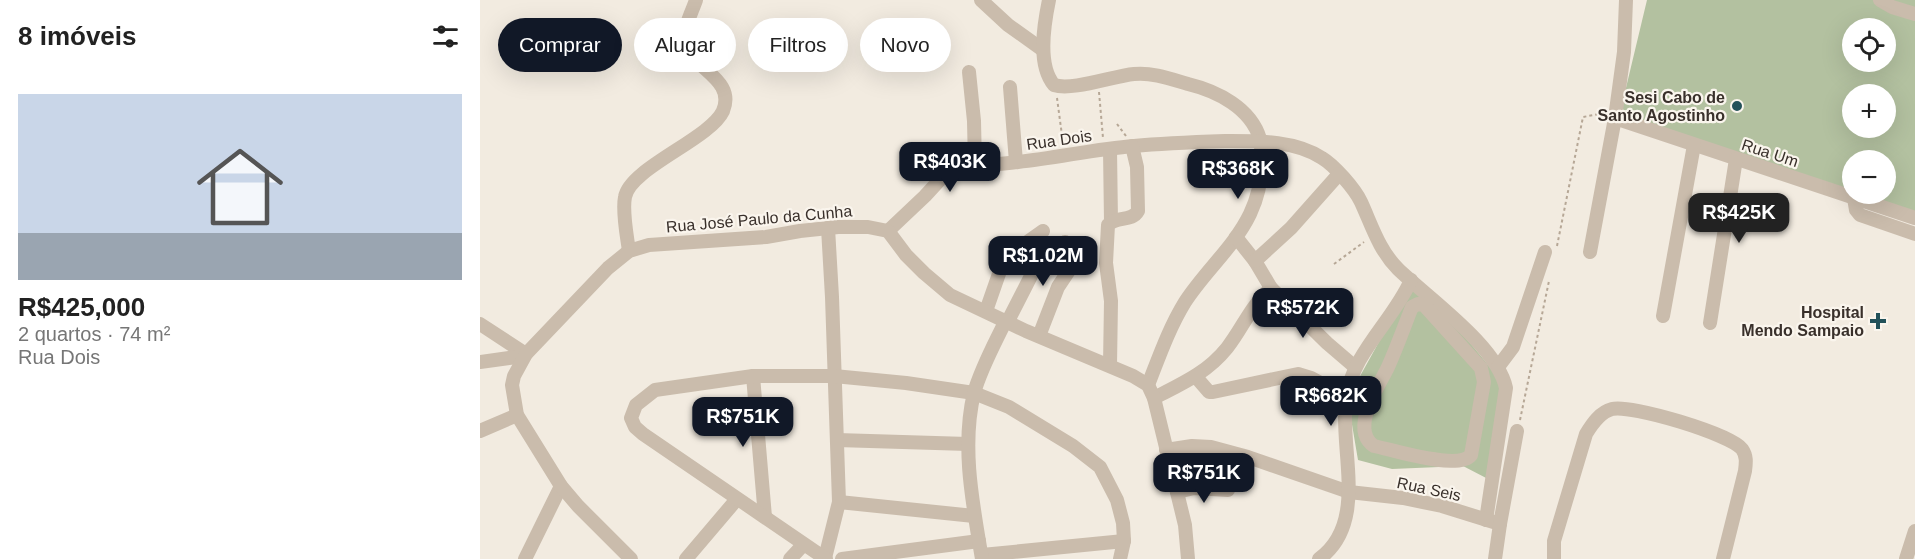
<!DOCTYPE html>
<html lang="pt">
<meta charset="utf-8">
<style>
body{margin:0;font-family:Arial,sans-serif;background:#f2f2f2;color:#222;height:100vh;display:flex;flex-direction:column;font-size:22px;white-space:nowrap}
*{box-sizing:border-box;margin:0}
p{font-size:20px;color:#767676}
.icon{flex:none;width:33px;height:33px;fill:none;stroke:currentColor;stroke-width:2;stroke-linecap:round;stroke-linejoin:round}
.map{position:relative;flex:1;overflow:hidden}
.details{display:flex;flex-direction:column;background:#fff;width:480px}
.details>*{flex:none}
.banner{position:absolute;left:18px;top:18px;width:570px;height:54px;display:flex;gap:12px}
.controls{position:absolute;left:1362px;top:18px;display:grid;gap:12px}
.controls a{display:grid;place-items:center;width:54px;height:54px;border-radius:50%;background:#fff;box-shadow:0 6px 24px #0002;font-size:30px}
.price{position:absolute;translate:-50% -51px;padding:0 14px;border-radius:12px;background:#111827;color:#fff;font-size:20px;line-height:39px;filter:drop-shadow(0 2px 3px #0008)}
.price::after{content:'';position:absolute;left:50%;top:36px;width:18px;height:14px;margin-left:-9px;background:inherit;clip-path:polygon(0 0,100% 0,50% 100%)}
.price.on{background:#222;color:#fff}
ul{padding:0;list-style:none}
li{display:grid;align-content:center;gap:12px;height:318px;padding:0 18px}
li span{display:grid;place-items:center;height:186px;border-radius:0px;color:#555}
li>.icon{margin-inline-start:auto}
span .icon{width:108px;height:108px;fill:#fffc;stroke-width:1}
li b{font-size:26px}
h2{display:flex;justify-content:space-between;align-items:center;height:72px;padding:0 18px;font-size:26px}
.chip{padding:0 21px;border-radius:27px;background:#fff;box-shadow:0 6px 24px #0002;font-size:21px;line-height:54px}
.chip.on{background:#111827;color:#fff}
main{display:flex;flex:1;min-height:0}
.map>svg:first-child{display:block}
.green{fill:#b3c1a0;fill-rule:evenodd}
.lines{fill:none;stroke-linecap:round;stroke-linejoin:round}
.path{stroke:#b6a796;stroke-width:2;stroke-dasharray:3 3;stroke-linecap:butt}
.minor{stroke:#cabcac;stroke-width:14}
.poi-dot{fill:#225159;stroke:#faf5ed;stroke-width:2}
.labels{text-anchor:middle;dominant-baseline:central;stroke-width:4.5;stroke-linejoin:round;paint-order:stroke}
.poi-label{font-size:16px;font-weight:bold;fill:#39302b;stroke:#faf5ed;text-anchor:end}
.street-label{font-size:16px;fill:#39302b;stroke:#faf5ed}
</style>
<main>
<section class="details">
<h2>8 imóveis<svg class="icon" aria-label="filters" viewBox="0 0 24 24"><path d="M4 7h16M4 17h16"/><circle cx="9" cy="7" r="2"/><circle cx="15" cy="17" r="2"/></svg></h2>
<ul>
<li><span style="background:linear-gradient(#c9d6e8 75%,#9aa5b1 0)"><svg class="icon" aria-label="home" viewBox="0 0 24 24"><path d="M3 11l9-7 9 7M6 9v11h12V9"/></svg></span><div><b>R$425,000</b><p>2 quartos · 74 m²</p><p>Rua Dois</p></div></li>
</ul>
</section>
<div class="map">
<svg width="1435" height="559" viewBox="0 0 1435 559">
<rect width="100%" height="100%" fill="#f2ebe0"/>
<!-- green -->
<g class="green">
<path d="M 1167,0 L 1435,0 L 1435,217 L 1139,117 ZM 1372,28 L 1406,28 L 1406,62 L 1372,62 ZM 1372,94 L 1406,94 L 1406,128 L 1372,128 ZM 1372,160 L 1406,160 L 1406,194 L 1372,194 Z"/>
<path d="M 931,284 C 967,315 998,349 1025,388 L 1010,480 L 983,466 L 912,469 L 878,460 L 868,401 L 874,387 Z"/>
</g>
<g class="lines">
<!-- path -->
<g class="path">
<polyline points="619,92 623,138"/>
<polyline points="577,98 583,143"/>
<polyline points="637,124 646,136"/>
<polyline points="1077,246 1103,117 1124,113"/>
<polyline points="854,264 884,242"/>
<polyline points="1040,420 1069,281"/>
</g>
<!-- minor -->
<g class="minor">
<polyline points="501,0 528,25 563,50"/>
<path d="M 569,0 C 564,24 557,65 574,85 C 592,91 633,76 654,74 C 672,72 691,79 708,84 C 737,91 771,108 780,139 C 782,146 781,154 781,161 C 782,180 778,197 770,214 C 754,247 725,271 705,302 C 689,328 679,357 668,385"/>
<polyline points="1400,0 1412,7 1435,14"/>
<polyline points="489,72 494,121 495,165"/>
<polyline points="530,87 536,162"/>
<polyline points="1135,118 1435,218"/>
<polyline points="630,149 631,222"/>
<polyline points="1374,198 1376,210 1380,215 1435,234"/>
<path d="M 408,231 L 445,196 L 467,172 L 474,168 C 495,165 516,165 538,162 C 577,158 615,149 654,146 C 685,143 715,142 745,141 C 777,141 815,140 842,158 C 854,165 875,189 881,202 C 892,226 899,250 918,269 C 949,299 1017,346 1026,388 L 1006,520"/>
<polyline points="756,237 775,261 791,288 847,343 875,367"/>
<path d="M 149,251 C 147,236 142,212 145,197 C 150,168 230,139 243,111 C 257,77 207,68 205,39 C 204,26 212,12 216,0"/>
<polyline points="1110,252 1135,118 1144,52 1146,0"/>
<polyline points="775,261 811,228 859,174"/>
<path d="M 938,304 L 944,305 L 1001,368 L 1004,382 L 991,455 C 978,471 914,450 894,446 C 869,429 899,386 908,367 C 917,347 924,327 932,307 Z"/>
<polyline points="506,311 521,268 529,255 563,231"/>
<polyline points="1183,316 1214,145"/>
<polyline points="528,321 553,272 585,242"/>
<polyline points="1230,323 1256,159"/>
<polyline points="0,324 46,354"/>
<polyline points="559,336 578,287 592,266"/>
<polyline points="0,362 44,356"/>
<path d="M 630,365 L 631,301 L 626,263 L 628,225 C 636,216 652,222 658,211 L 657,167 L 652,146"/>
<polyline points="1018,367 1033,347 1065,252"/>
<polyline points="273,376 285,517"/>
<polyline points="716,377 729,392 733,392 818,374 831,378 866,397"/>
<path d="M 674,398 C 701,384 727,373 747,348 C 764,326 769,308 791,288"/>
<polyline points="0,431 37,415"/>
<polyline points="357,440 488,444"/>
<polyline points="686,450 712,446 731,447 768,457 869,492 923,498 962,506 1020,524"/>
<polyline points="697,492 714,488 748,490"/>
<polyline points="359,502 494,516"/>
<polyline points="502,555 644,541"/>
<polyline points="345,558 359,502 352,297 348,228"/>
<polyline points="45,559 81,486"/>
<polyline points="151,559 98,506 81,486 37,415 32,385 34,376 46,354 128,268 149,251 169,245 286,237 320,231 358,227 388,227 408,231 426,255 444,273 470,295 546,331 653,376 668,385 674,398 705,525 708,559"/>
<polyline points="206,559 257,499"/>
<polyline points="310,559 323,545"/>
<polyline points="346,559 163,434 155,427 151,418 156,405 175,390 273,376 354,376 426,383 494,393 529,407 593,446 620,467 637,500 643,523 644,541 640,559"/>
<polyline points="362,559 499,541"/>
<path d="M 502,559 C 493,505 481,447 494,393 C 501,368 515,343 526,320"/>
<path d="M 839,559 C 889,523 859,449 866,399 C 872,353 913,321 931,280"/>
<polyline points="1015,559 1020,524 1037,431"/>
<path d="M 1074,559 L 1074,541 L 1106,434 C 1112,424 1120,412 1132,409 C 1151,404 1250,434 1262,449 C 1267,456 1266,463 1265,471 L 1243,559"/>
<polyline points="1426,559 1435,531"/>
</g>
</g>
<!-- markers -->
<g class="poi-dot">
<circle cx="1257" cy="106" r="6"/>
<path d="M1395 312h6v6h6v6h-6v6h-6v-6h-6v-6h6z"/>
</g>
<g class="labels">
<!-- poi labels -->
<g class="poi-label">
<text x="1245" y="97">Sesi Cabo de<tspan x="1245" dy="18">Santo Agostinho</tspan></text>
<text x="1384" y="312">Hospital<tspan x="1384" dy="18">Mendo Sampaio</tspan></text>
</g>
<!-- street labels -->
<g class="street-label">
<text transform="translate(579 140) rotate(-8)">Rua Dois</text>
<text transform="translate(1290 153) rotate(18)">Rua Um</text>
<text transform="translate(279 219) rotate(-5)">Rua José Paulo da Cunha</text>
<text transform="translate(949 489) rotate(12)">Rua Seis</text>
</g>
</g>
</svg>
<div class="controls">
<a><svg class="icon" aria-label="locate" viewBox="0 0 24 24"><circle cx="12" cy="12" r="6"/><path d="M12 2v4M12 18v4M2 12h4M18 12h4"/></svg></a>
<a>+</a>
<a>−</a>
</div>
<b class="price" style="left:470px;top:193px">R$403K</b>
<b class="price" style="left:758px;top:200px">R$368K</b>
<b class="price on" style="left:1259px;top:244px">R$425K</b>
<b class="price" style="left:563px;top:287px">R$1.02M</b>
<b class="price" style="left:823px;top:339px">R$572K</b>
<b class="price" style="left:851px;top:427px">R$682K</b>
<b class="price" style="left:263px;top:448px">R$751K</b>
<b class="price" style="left:724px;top:504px">R$751K</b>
<div class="banner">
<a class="chip on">Comprar</a>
<a class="chip">Alugar</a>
<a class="chip">Filtros</a>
<a class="chip">Novo</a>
</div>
</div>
</main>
